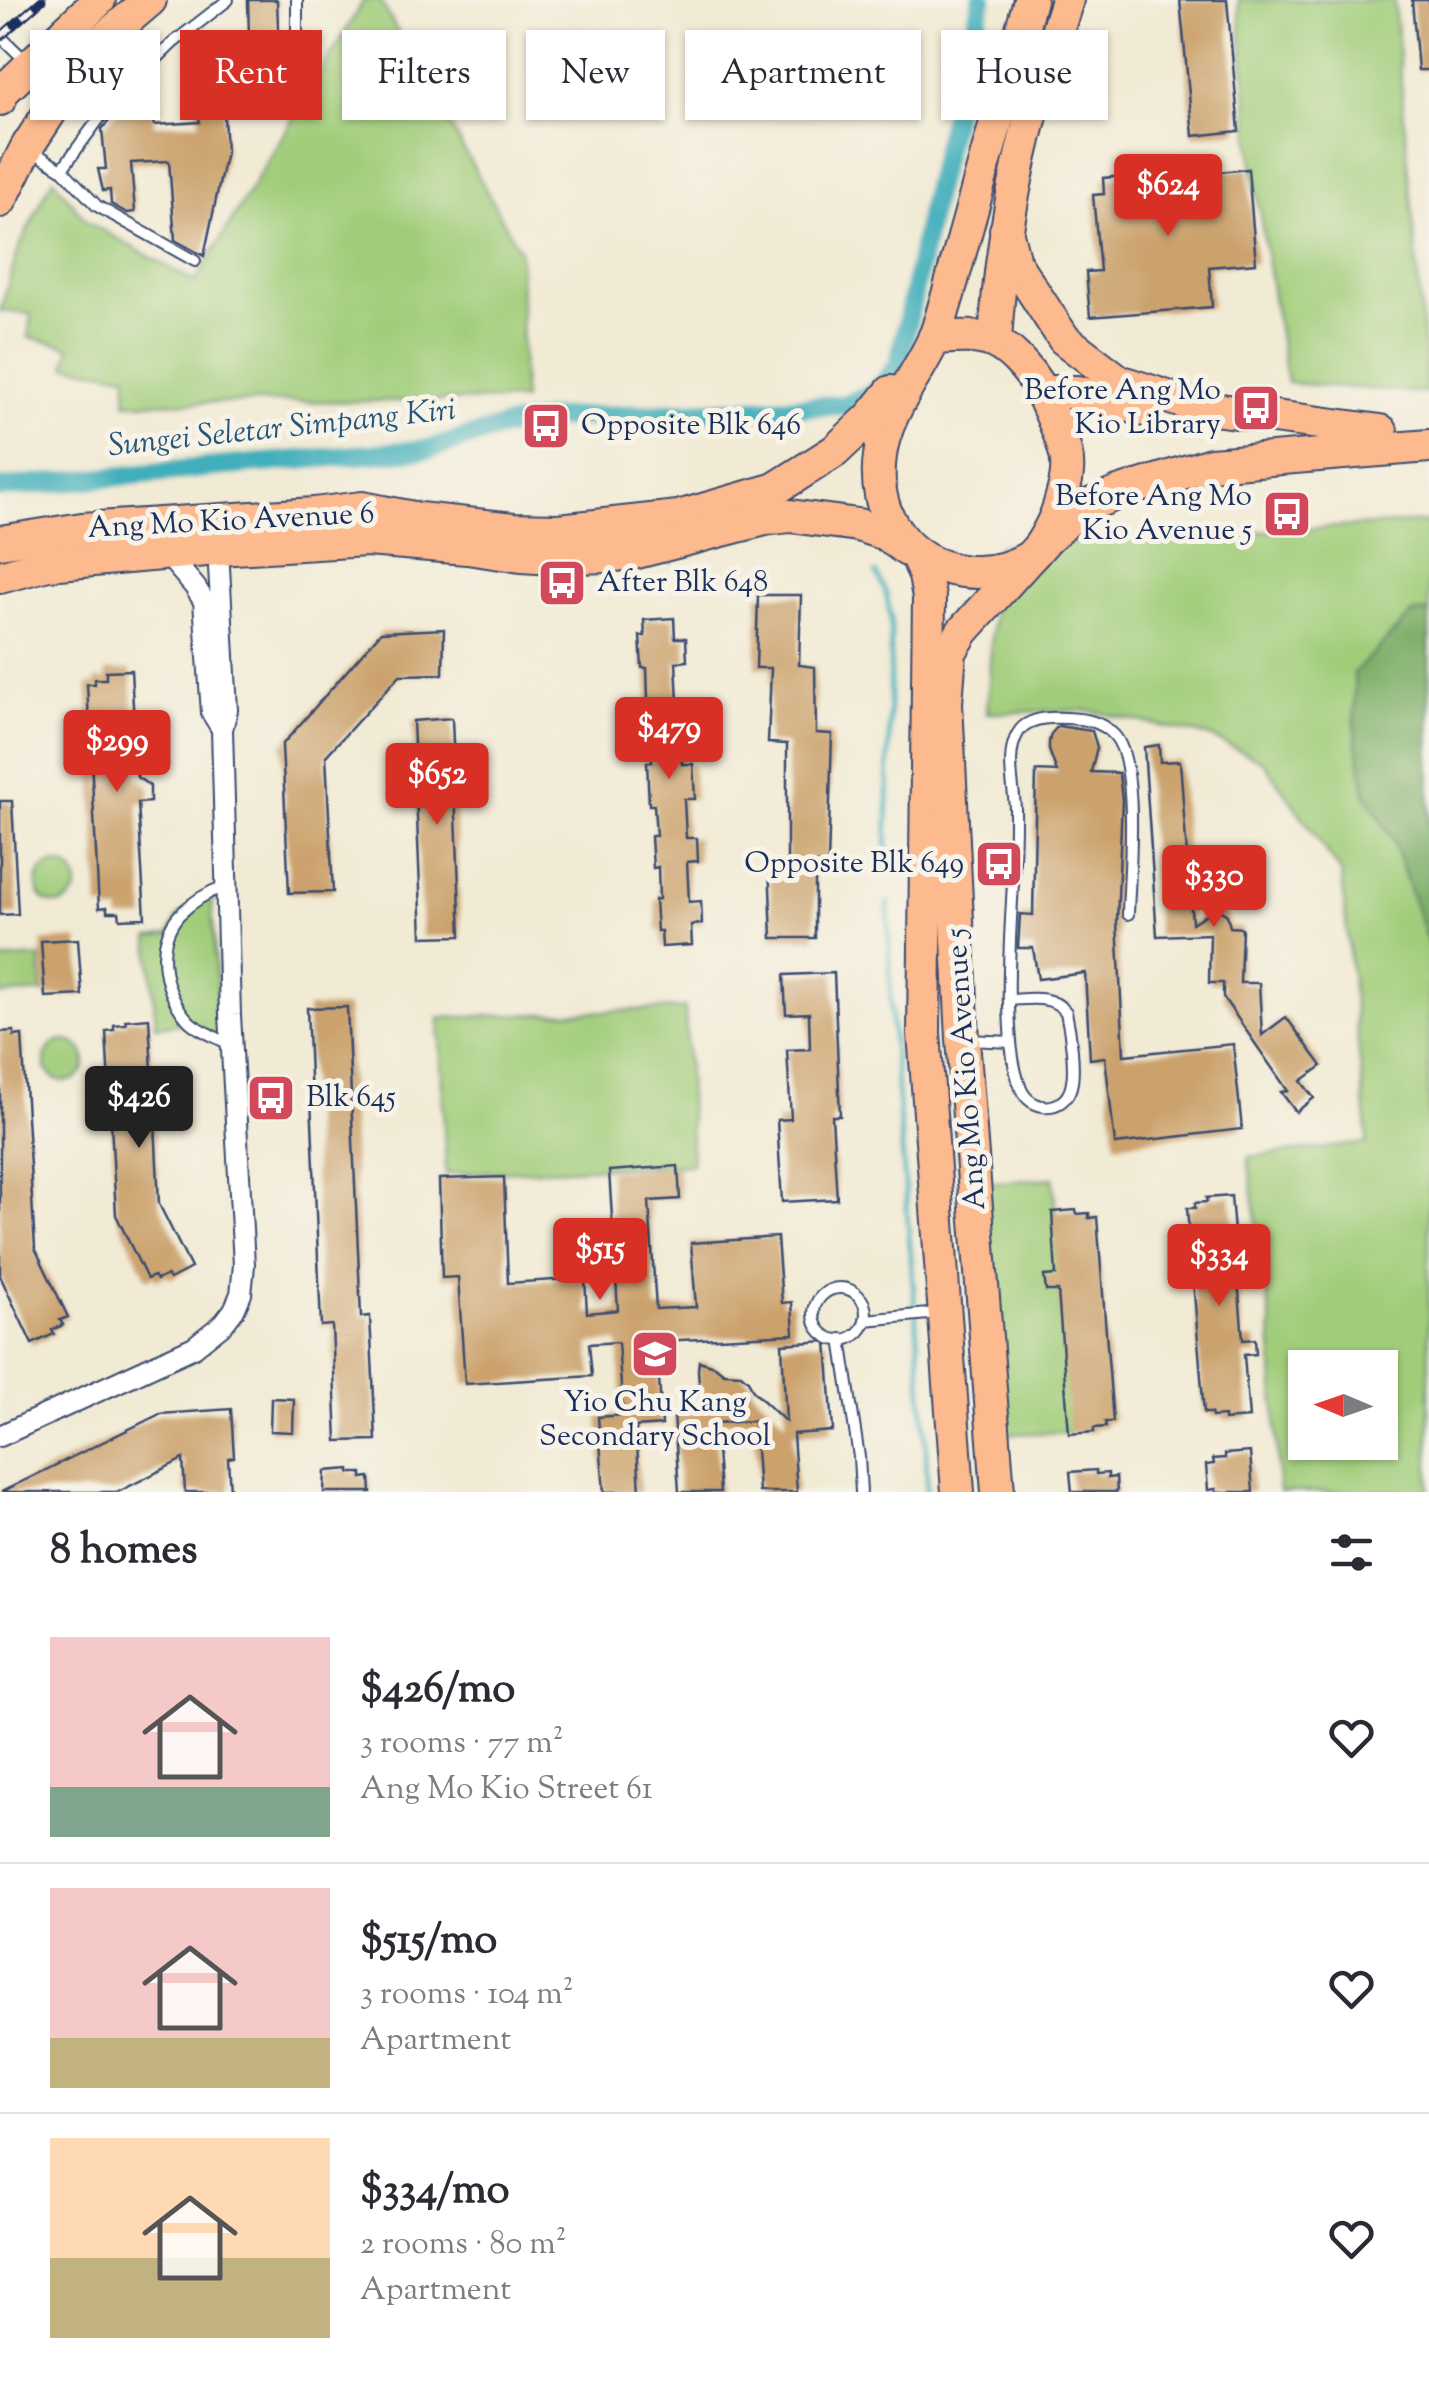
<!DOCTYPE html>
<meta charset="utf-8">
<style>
body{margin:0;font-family:"Sorts Mill Goudy",serif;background:#f7f7f7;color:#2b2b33;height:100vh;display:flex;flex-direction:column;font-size:38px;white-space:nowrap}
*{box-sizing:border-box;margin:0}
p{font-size:32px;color:#7c7c81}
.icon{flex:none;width:55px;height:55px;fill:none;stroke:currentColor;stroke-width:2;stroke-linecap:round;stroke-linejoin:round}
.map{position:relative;height:1492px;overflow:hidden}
.side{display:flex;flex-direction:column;background:#fff;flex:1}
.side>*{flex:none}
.banner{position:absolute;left:30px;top:30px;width:1370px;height:90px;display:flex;gap:20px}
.needle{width:65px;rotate:272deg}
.buttons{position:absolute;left:1288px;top:1350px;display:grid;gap:20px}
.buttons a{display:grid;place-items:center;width:110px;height:110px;border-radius:0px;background:#fff;box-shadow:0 2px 8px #0004;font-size:50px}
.price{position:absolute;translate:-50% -85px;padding:0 22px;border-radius:10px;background:#d93025;color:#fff;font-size:32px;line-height:65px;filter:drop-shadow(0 2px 5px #0008)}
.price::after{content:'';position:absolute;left:50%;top:60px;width:30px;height:22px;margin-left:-15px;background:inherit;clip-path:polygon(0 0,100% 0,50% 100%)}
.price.current{background:#222;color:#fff}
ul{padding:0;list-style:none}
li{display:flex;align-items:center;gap:30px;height:250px;padding:0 50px}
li+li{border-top:2px solid #e1e1e2}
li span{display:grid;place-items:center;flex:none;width:280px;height:200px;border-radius:0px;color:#555}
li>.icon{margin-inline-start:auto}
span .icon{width:120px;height:120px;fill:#fffc;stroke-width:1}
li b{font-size:42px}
h2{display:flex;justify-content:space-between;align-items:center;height:120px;padding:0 50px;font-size:42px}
.tag{padding:0 35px;border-radius:0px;background:#fff;box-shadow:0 2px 8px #0004;font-size:35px;line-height:90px}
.tag.current{background:#d93025;color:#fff}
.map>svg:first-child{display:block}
.green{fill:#a1cd7a;stroke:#5e7e6c;stroke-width:2.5;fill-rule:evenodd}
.forest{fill:#80b06a;stroke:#4e7064;stroke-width:2.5}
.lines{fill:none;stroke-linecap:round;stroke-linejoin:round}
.stream{stroke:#3fafbb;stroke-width:5}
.canal{stroke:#3fafbb;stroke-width:20}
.building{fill:#cba16c}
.service-casing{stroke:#3b4b70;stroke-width:14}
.minor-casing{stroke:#3b4b70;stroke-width:24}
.primary-casing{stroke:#3b4b70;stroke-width:36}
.service{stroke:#fff;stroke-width:10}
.minor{stroke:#fff;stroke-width:20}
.primary{stroke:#fcba8e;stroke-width:32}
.rail-casing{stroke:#1b2f5e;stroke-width:9}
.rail{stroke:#f7f3e8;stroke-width:5;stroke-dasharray:15;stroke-linecap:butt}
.labels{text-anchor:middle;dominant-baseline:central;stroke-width:10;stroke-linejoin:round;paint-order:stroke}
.poi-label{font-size:30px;fill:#1b2f5e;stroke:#f7f3e8;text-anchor:end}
.street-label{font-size:30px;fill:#1b2f5e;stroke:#f7f3e8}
.water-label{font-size:32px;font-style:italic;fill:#26557a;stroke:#f7f3e8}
</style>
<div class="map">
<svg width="1429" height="1492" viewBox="0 0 1429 1492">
<rect width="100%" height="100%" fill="#f7f3e8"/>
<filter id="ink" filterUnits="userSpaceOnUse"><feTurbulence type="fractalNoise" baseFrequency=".01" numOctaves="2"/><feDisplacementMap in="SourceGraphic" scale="20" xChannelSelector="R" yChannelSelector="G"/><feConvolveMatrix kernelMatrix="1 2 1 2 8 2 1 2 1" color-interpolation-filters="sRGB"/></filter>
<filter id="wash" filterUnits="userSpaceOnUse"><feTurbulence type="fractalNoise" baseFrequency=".0048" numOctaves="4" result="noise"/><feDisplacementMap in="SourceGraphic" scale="40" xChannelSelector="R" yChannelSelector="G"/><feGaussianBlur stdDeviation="2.25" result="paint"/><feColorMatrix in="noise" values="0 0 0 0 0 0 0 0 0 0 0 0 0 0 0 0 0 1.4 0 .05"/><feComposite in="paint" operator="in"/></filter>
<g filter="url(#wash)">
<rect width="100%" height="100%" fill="#f1ead4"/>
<!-- green -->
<g class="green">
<polygon points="364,0 380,0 520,251 523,400 126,403 127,375 66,366 70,347 28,337 31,314 0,311 19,248 53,178 86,221 195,282"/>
<polygon points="1238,0 1394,0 1428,393 1287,383 1254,177"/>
<path d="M 1429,522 L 1429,1492 L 1279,1492 L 1271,1324 L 1248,1157 L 1368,1143 L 1341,872 L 1263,761 L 1208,736 L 1086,710 L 987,713 L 997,546 ZM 1305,1368 L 1380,1368 L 1380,1442 L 1305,1442 Z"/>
<circle cx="57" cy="884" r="20"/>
<polygon points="211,891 220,1039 192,1023 156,1026 149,938 169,935 177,917"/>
<polygon points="40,957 42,992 0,995 0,960"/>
<polygon points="685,1008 692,1164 446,1174 439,1018"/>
<circle cx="65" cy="1061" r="20"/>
<polygon points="1053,1178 1072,1432 1006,1434 984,1183"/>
</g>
<!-- forest -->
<polygon class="forest" points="1429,611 1429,946 1392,838 1365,793 1355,732 1354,673 1412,614"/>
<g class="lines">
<!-- stream -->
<g class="stream">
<polyline points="763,407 775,412"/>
<polyline points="876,573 886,593 891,620 887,862"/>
<polyline points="888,903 891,1015 926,1441 927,1492"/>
</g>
<!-- canal -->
<path class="canal" d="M 0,488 L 215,467 L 429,449 L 504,427 L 557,418 L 841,405 C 872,396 880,389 899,363 L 934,191 L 982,0"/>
</g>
<g id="blocks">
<!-- building -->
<g class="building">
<polygon points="248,0 277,0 279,52 286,51 288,89 281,90 282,99 261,100 261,94 223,96 226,152 204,256 175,240 169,161 131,163 135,212 127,213 111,204 110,190 103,191 98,169 106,169 102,129 123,105 153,103 154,125 200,122 195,103 193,63 216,38 249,36"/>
<polygon points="1180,0 1227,0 1239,131 1193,136"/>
<polygon points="1412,0 1429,0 1429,70 1418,70"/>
<polygon points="1200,169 1201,174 1248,169 1256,263 1209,267 1212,307 1090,317 1086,272 1100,271 1093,195 1104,194 1103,178"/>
<polygon points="758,595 801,595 799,665 815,667 816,733 832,734 828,864 815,864 815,938 772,938 769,863 787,863 787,744 768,743 771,668 756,668"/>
<polygon points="674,618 675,638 686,638 687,661 676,662 678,702 689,701 691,725 680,726 682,764 693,764 695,799 684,799 686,838 697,838 698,861 687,862 689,902 701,901 702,924 691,925 692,945 662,947 661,931 657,931 655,900 659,899 658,867 653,868 651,836 656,836 654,805 649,805 647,762 652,762 650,731 646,732 644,700 648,700 647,668 642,668 640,636 645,636 644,620"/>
<polygon points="444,629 443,674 400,675 326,756 333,892 289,893 282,745 381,632"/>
<polygon points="131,670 137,777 150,786 150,802 138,803 145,918 120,919 119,912 107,912 107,907 99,908 87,684 95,684 95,679 106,679 106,671"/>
<polygon points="452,718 461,936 422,937 413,721"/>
<polygon points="1058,726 1092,731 1097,747 1091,772 1119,773 1122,800 1117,922 1124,1055 1233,1044 1242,1129 1115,1144 1105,1057 1090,1059 1085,973 1038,979 1033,948 1018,948 1020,914 1033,915 1036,771 1057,772 1049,750 1049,742 1051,734"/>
<polygon points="1159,745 1160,762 1180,761 1192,923 1213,910 1218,909 1227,915 1230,927 1242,928 1240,983 1259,983 1262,1035 1286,1017 1322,1066 1301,1081 1314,1098 1296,1112 1281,1092 1288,1091 1223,997 1223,983 1209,983 1210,934 1157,936 1144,747"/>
<polygon points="0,801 12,801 18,914 0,915"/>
<polygon points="78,939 82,995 45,997 41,941"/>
<polygon points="834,973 840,1116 832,1116 837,1199 782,1202 777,1120 791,1119 787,1050 810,1049 809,1013 786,1014 784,975"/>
<polygon points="347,1007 361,1317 370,1316 376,1440 337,1441 332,1325 321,1326 307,1008"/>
<polygon points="149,1018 153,1088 165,1087 166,1102 154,1103 159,1204 191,1268 170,1279 167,1275 157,1280 154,1276 147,1279 116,1215 106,1031 114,1030 114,1025 126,1024 125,1020"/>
<polygon points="14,1031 14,1036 22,1035 35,1248 68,1317 60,1320 63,1325 52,1330 54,1334 32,1344 0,1276 0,1032"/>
<polygon points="678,1166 680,1199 649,1201 656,1309 696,1307 691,1243 777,1237 782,1303 792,1302 794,1334 643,1342 657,1347 662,1425 636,1427 640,1492 604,1492 598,1417 623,1415 618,1342 589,1344 592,1376 465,1384 458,1277 442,1278 439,1179 504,1177 508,1283 585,1278 587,1313 618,1310 609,1171"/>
<polygon points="1231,1196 1243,1340 1255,1339 1256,1354 1244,1355 1249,1418 1224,1420 1224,1416 1212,1417 1211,1413 1204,1413 1187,1208 1195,1208 1195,1203 1207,1202 1206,1198"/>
<polygon points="1076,1210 1077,1214 1089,1213 1089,1218 1097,1217 1113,1422 1105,1422 1106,1427 1094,1428 1094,1432 1069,1434 1058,1291 1046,1291 1044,1276 1056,1275 1052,1212"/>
<polygon points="827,1341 833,1431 793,1434 797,1492 759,1492 754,1421 715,1423 720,1492 679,1492 674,1414 701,1412 698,1370 699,1361 715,1366 724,1373 741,1374 748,1380 753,1391 786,1422 782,1344"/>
<polygon points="271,1398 294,1399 293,1432 270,1431"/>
<polygon points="231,1409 234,1457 228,1458 230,1492 185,1492 183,1459 118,1492 1,1492 160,1414"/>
<polygon points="1250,1452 1253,1492 1216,1492 1216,1489 1208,1490 1206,1465 1214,1464 1213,1459 1225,1458 1225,1454"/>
<polygon points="350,1469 350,1473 362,1473 362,1478 370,1477 371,1492 324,1492 325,1471"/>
<polygon points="1096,1470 1096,1474 1108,1473 1108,1478 1116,1477 1117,1492 1072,1492 1070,1472"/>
</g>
</g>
</g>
<g filter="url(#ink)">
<use href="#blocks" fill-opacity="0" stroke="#3b4b70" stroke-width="2.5"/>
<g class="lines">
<!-- service casing -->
<g class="service-casing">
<g id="service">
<polyline points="0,36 28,63"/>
<polyline points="297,46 297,0"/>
<polyline points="32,151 62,169 97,206 195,261"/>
<polyline points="62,169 118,93 144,71 174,42 228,0"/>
<path d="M 225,886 C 208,892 192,902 179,915 C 153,945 164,996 190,1022 C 200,1031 218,1038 231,1045"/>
<path d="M 1009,1000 C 1030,999 1051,994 1066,1012 C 1070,1030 1076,1069 1071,1087 C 1064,1113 1031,1112 1021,1089 C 1011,1063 1010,1034 1009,1006 C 1007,940 1016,874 1015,809 C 1014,785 1005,755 1018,733 C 1026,718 1050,717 1066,718 C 1084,719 1100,720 1114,735 C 1140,763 1129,875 1128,914"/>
<polyline points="969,1040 1011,1042"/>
<circle cx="840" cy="1314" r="26"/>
<polyline points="865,1320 939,1313"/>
<polyline points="841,1339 859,1457 861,1492"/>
</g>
</g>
<!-- minor casing -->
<g class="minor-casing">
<g id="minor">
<polyline points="166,553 195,587 204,601 212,713 222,729"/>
<polyline points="0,1436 194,1347 224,1323 234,1310 241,1294 244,1265 230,1015 222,729 227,710 218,549"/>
</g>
</g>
<!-- primary casing -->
<g class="primary-casing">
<g id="primary">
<polyline points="0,99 3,91 99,0"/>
<polyline points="0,201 27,147 90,51 150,0"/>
<polyline points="1006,230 1014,262 1064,339 1119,381 1198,407 1381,431"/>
<path d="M 934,338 C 953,337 977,334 994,342 C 1014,351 1036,378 1044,398 C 1052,416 1062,436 1066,455 C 1070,472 1064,490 1059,507 C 1055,520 1040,551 1028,558 C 1008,570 985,574 962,571 C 904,563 872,513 880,456 C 885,413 917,377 934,339 C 940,325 943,310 948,295 L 1030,0"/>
<path d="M 995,342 C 999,269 1010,198 1028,127 C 1039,84 1054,42 1067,0"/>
<polyline points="1042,392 1077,392 1145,410"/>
<polyline points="0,542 82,529 314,514 362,508 419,519 514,529 559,530 678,517 775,489 835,451 871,417 891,392"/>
<polyline points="916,554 925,576 929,597 924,1033 958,1492"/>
<polyline points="0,577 48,564 218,549 367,540 467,548 521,556 554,558 605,556 633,553 765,519 790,516 858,525 885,534 907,550"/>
<polyline points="998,1492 963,1039 946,703 950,652 963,631 1049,536 1082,508 1118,493 1211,464 1429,446"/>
</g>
</g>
<!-- service -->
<use href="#service" class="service"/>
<!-- minor -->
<use href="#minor" class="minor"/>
<!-- primary -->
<use href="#primary" class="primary"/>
<!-- rail casing -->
<g class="rail-casing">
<polyline id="rail" points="0,37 42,0"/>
</g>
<!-- rail -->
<use href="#rail" class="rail"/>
</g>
</g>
<!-- icons -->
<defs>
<g id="bus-square" transform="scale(2.5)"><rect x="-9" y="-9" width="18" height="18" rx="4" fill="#d1495b" stroke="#f7f3e8"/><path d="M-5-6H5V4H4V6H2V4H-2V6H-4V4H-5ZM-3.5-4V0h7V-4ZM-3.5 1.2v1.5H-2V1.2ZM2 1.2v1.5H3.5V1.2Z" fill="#fff"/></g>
<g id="school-square" transform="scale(2.5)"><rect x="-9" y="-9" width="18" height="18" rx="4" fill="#d1495b" stroke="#f7f3e8"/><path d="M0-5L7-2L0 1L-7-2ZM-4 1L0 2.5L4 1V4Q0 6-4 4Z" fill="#fff"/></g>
</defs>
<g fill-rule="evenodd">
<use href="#bus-square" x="1256" y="408"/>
<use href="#bus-square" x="546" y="426"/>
<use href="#bus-square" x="1287" y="514"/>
<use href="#bus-square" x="562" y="583"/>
<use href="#bus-square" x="999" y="864"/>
<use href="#bus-square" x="271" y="1098"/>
<use href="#school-square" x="655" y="1354"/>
</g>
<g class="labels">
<!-- poi labels -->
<g class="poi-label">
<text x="1221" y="391">Before Ang Mo<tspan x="1221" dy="34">Kio Library</tspan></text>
<text x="581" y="426" text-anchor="start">Opposite Blk 646</text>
<text x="1252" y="497">Before Ang Mo<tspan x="1252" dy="34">Kio Avenue 5</tspan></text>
<text x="597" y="583" text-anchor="start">After Blk 648</text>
<text x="964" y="864">Opposite Blk 649</text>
<text x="306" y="1098" text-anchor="start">Blk 645</text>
<text x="655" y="1403" text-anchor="middle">Yio Chu Kang<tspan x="655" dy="34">Secondary School</tspan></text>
</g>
<!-- street labels -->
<g class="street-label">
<text transform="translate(231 522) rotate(-3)">Ang Mo Kio Avenue 6</text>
<text transform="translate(967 1069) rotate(-94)">Ang Mo Kio Avenue 5</text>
</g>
<!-- water labels -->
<g class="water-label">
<text transform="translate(282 429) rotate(-6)">Sungei Seletar Simpang Kiri</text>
</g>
</g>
</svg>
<div class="buttons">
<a><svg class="needle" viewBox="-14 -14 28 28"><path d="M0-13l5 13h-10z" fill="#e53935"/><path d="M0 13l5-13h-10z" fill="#7c7c81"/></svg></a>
</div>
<b class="price" style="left:1168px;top:239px">$624</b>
<b class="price" style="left:669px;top:782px">$479</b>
<b class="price" style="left:117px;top:795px">$299</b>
<b class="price" style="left:437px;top:828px">$652</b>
<b class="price" style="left:1214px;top:930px">$330</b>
<b class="price current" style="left:139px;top:1151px">$426</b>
<b class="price" style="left:600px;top:1303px">$515</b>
<b class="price" style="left:1219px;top:1309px">$334</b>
<div class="banner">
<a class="tag">Buy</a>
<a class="tag current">Rent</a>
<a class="tag">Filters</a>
<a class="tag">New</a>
<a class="tag">Apartment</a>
<a class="tag">House</a>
</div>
</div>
<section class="side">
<h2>8 homes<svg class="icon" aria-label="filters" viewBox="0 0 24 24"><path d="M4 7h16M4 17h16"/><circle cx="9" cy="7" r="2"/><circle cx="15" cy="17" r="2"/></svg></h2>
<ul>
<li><span style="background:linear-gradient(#f6c9c9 75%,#7fa58c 0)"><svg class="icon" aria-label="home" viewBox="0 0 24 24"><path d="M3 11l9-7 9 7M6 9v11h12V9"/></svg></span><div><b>$426/mo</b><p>3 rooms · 77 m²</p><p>Ang Mo Kio Street 61</p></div><svg class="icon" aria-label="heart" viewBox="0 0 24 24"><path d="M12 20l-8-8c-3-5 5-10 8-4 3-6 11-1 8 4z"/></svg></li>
<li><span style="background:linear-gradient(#f6c9c9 75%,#c2b280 0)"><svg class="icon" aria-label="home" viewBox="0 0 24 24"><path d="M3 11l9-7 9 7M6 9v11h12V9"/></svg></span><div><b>$515/mo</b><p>3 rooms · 104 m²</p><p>Apartment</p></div><svg class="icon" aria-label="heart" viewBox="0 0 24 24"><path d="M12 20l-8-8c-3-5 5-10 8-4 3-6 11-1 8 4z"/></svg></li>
<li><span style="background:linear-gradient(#ffd9b3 60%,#c2b280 0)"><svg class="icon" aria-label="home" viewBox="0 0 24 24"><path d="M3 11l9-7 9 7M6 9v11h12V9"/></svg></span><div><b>$334/mo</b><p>2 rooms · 80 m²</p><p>Apartment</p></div><svg class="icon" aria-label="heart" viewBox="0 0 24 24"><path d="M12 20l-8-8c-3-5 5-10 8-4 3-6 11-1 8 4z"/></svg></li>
</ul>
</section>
